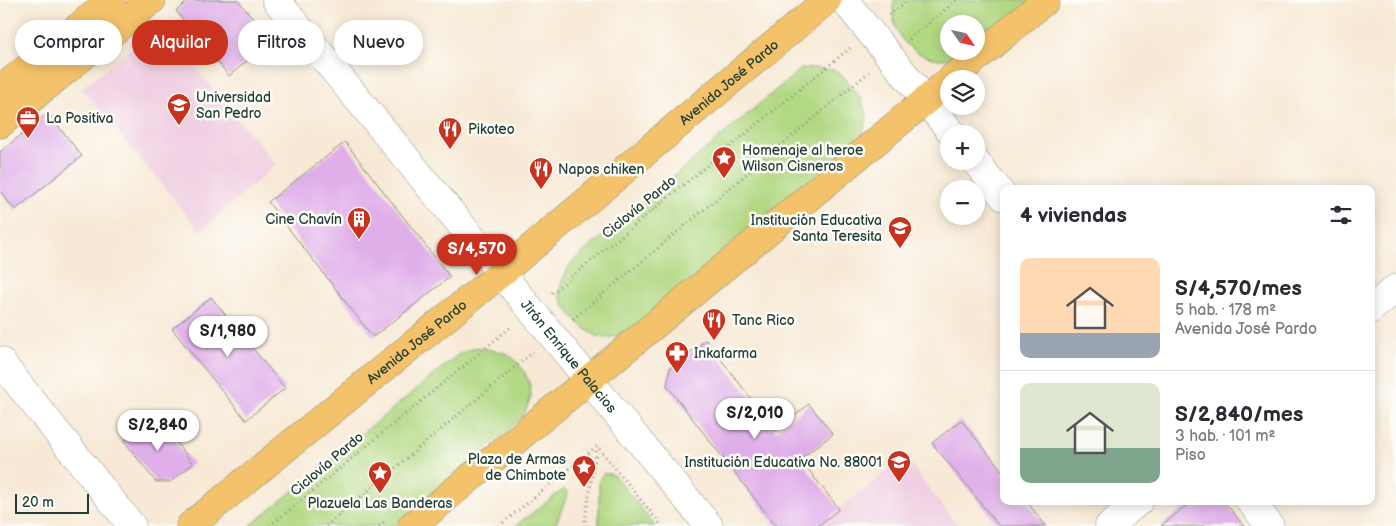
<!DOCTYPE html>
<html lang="es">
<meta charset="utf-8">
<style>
body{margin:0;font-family:"Balsamiq Sans",sans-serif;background:#f2f2f3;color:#2b2b33;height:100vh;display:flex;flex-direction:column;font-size:19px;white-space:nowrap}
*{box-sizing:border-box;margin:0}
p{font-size:16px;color:#7c7c81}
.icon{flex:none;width:28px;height:28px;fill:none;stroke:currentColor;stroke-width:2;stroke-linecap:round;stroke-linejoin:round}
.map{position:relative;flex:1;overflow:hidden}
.drawer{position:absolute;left:1000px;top:185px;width:375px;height:320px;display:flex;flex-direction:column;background:#fff;border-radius:10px;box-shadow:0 2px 12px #0003}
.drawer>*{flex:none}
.guide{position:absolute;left:15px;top:20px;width:475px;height:45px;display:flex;gap:10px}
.needle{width:32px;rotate:124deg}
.tools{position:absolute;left:940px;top:15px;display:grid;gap:10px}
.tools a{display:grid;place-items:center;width:45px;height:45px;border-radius:50%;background:#fff;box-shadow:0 2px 12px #0003;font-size:25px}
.scale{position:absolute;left:15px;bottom:12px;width:74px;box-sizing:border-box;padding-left:5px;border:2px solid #1f3d34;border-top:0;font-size:14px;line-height:18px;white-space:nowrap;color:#1f3d34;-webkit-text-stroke:4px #fdfcf7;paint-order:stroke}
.price{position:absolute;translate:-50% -42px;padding:0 11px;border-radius:18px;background:#fff;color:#222;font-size:16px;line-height:32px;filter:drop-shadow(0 1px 2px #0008)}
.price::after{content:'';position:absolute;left:50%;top:30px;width:15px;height:11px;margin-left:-8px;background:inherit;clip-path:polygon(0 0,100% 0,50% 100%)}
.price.selected{background:#c8321e;color:#fff}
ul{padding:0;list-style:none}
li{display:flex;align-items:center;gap:15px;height:125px;padding:0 20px}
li+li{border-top:1px solid #e1e1e2}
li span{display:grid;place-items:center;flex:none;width:140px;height:100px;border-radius:10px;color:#555}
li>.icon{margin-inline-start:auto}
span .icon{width:60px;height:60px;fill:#fffc;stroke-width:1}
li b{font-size:21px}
h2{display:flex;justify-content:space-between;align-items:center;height:60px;padding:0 20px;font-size:21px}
.pill{padding:0 18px;border-radius:22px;background:#fff;box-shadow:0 2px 12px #0003;font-size:18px;line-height:45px}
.pill.selected{background:#c8321e;color:#fff}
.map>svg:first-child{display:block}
.built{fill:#f1d0e3}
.green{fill:#b1d882;stroke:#688a5b}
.building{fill:#e0afea}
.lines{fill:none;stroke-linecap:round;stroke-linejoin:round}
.minor-casing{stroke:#8b9384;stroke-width:29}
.major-casing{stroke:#8b9384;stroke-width:29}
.path{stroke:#8b9384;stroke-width:3;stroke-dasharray:1 4;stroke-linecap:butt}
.minor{stroke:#fff;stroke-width:28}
.major{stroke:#f3c26a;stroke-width:28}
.labels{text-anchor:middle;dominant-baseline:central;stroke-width:5;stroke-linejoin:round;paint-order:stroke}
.street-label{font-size:14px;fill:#1f3d34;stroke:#fdfcf7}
.poi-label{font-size:14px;fill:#1f3d34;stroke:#fdfcf7;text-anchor:start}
</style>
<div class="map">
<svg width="1396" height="526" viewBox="0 0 1396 526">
<rect width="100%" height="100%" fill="#fdfcf7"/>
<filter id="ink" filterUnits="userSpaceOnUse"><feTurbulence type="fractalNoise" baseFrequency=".02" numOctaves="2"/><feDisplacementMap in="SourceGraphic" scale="10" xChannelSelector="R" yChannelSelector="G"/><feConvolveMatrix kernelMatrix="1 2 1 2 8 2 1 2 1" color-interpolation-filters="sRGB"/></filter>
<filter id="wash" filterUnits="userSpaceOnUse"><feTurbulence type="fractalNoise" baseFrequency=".0096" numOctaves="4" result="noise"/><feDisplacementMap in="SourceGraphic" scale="20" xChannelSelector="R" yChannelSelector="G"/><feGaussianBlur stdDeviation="1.12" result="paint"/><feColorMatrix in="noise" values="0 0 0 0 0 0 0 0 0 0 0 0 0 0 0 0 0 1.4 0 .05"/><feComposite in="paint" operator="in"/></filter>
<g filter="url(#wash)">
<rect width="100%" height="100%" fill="#f7e9d5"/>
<!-- built -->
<g class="built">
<polygon points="160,25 276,165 200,231 82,88"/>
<polygon points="905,457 958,526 818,526 839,509"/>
</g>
<!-- green -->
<g class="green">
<path d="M 894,0 L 1033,0 L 976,48 L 976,24 L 949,24 L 949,51 L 970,51 C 964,54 956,59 948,59 C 914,61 887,35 894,0 Z"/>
<path d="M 816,68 L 834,70 L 845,78 L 861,99 L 867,117 L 862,136 L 641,324 C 630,329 618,337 605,338 C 591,338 564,311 561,298 C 557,286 566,272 572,262 L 801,69 Z"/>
<polygon points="477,347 505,353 515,360 524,371 530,385 531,396 524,415 505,433 394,526 250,526 459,354"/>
<polygon points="604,473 614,475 655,526 599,526 599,480"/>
<polygon points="564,489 568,492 567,496 555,526 515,526"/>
</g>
<g id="blocks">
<!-- building -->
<g class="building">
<polygon points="189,0 238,0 271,41 229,76 176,11"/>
<polygon points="48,113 82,156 15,210 0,191 0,152"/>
<polygon points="345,142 450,277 373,337 268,202"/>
<polygon points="211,297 285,388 246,420 172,329"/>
<polygon points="706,340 776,431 809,404 833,434 800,459 839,509 818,526 776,526 667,386 670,368"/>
<polygon points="156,416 193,464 170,482 156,482 124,441"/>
<polygon points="961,420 1004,473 1004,501 1026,501 1046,526 999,526 932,443"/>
<polygon points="1192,501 1224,501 1244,526 1161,526"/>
</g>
</g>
</g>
<g filter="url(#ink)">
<use href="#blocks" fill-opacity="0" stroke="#8b9384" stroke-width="1"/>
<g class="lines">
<!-- minor casing -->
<g class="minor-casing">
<g id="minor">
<path id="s1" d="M 276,0 L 709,526"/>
<polyline points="844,0 953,134"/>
<polyline points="975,161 1004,197"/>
<polyline points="1371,309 1396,288"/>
<polyline points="0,361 132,526"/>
<polyline points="1250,501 1270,526"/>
<polyline points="1109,526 1139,501"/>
</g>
</g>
<!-- major casing -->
<g class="major-casing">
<g id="major">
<polyline points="951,79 1046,0"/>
<polyline points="0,90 112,0"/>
<polyline points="0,124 152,0"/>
<path id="s2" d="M 190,526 L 501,273 L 827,0"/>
<polyline points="412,526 949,81"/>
</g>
</g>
<!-- path -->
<g class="path">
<polyline points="889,15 908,0"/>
<polyline points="909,39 957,0"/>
<polyline points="552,293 850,48"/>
<polyline points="573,319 869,72"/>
<polyline points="270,526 512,326"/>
<polyline points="326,526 533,352"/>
<polyline points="379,526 386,520"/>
<polyline points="499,526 597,446 662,526"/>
<polyline points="584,526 597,447"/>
</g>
<!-- minor -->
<use href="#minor" class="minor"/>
<!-- major -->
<use href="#major" class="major"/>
</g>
</g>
<!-- icons -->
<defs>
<g id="university-pin" transform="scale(1.25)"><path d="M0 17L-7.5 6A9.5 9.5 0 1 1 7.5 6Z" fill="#c8321e" stroke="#fdfcf7"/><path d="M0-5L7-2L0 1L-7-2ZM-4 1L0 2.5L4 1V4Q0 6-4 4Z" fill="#fff"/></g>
<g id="office-pin" transform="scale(1.25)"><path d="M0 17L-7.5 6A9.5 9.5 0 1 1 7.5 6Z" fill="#c8321e" stroke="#fdfcf7"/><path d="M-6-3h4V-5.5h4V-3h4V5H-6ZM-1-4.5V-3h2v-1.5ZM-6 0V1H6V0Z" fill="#fff"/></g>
<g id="restaurant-pin" transform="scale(1.25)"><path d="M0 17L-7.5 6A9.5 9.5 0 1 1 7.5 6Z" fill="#c8321e" stroke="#fdfcf7"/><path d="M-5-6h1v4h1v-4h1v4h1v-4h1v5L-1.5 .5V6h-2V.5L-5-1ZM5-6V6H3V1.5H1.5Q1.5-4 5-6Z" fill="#fff"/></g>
<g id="sight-pin" transform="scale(1.25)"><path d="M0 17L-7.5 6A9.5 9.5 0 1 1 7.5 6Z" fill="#c8321e" stroke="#fdfcf7"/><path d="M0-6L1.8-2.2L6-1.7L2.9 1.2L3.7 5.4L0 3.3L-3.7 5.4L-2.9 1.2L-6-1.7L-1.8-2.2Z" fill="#fff"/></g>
<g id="building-pin" transform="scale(1.25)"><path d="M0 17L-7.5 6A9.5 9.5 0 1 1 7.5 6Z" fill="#c8321e" stroke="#fdfcf7"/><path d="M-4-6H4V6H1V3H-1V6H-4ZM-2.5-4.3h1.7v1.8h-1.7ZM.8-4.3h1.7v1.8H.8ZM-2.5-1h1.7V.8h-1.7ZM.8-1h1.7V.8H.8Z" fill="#fff"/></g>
<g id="school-pin" transform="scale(1.25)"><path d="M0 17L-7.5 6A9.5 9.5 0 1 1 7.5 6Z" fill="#c8321e" stroke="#fdfcf7"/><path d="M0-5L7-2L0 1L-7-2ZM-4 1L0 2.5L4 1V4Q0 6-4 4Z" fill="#fff"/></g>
<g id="pharmacy-pin" transform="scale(1.25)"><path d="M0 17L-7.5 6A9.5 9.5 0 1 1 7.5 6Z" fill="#c8321e" stroke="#fdfcf7"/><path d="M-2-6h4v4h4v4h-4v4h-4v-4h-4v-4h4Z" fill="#fff"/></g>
</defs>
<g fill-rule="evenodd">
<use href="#university-pin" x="179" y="105"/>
<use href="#office-pin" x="28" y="118"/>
<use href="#restaurant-pin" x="450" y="129"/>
<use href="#sight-pin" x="724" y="158"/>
<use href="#restaurant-pin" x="541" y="169"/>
<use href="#building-pin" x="359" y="219"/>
<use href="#school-pin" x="900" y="228"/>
<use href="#restaurant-pin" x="714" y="320"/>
<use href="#pharmacy-pin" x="677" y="353"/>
<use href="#school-pin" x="899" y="462"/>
<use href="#sight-pin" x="584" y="467"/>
<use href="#sight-pin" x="380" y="473"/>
</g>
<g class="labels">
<!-- street labels -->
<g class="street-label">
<text stroke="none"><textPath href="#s2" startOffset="698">Avenida José Pardo</textPath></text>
<text transform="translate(639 207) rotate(-39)">Ciclovía Pardo</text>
<text stroke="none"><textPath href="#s2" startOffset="292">Avenida José Pardo</textPath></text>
<text stroke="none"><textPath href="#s1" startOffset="461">Jirón Enrique Palacios</textPath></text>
<text transform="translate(327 464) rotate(-40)">Ciclovía Pardo</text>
</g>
<!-- poi labels -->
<g class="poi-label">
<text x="196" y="97">Universidad<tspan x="196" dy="16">San Pedro</tspan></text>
<text x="46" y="118">La Positiva</text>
<text x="468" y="129">Pikoteo</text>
<text x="742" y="150">Homenaje al heroe<tspan x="742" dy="16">Wilson Cisneros</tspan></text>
<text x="558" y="169">Napos chiken</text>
<text x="342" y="219" text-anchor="end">Cine Chavín</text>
<text x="882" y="220" text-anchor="end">Institución Educativa<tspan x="882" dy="16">Santa Teresita</tspan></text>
<text x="732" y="320">Tanc Rico</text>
<text x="694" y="353">Inkafarma</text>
<text x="566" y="459" text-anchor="end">Plaza de Armas<tspan x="566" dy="16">de Chimbote</tspan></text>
<text x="882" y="462" text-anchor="end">Institución Educativa No. 88001</text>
<text x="380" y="503" text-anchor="middle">Plazuela Las Banderas</text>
</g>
</g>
</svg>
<div class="tools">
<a><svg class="needle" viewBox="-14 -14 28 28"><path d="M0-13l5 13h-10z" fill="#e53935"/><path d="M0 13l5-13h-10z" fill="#7c7c81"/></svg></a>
<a><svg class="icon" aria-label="layers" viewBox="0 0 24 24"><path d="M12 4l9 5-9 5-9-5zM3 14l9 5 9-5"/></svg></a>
<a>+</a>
<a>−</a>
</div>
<div class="scale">20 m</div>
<b class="price selected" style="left:477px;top:276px">S/4,570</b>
<b class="price" style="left:228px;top:358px">S/1,980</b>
<b class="price" style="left:755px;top:440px">S/2,010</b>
<b class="price" style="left:158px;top:452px">S/2,840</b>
<div class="guide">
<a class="pill">Comprar</a>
<a class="pill selected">Alquilar</a>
<a class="pill">Filtros</a>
<a class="pill">Nuevo</a>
</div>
<section class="drawer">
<h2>4 viviendas<svg class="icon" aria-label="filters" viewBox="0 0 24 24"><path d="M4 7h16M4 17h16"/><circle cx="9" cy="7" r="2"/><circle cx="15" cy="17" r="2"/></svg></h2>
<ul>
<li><span style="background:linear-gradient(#ffd9b3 75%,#9aa5b1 0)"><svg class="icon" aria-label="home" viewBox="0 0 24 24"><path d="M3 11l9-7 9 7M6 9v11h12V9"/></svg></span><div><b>S/4,570/mes</b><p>5 hab. · 178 m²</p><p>Avenida José Pardo</p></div></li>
<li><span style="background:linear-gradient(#dfe7d0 65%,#7fa58c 0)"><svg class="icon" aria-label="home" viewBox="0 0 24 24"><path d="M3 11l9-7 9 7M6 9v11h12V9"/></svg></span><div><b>S/2,840/mes</b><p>3 hab. · 101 m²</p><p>Piso</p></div></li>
</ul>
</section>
</div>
